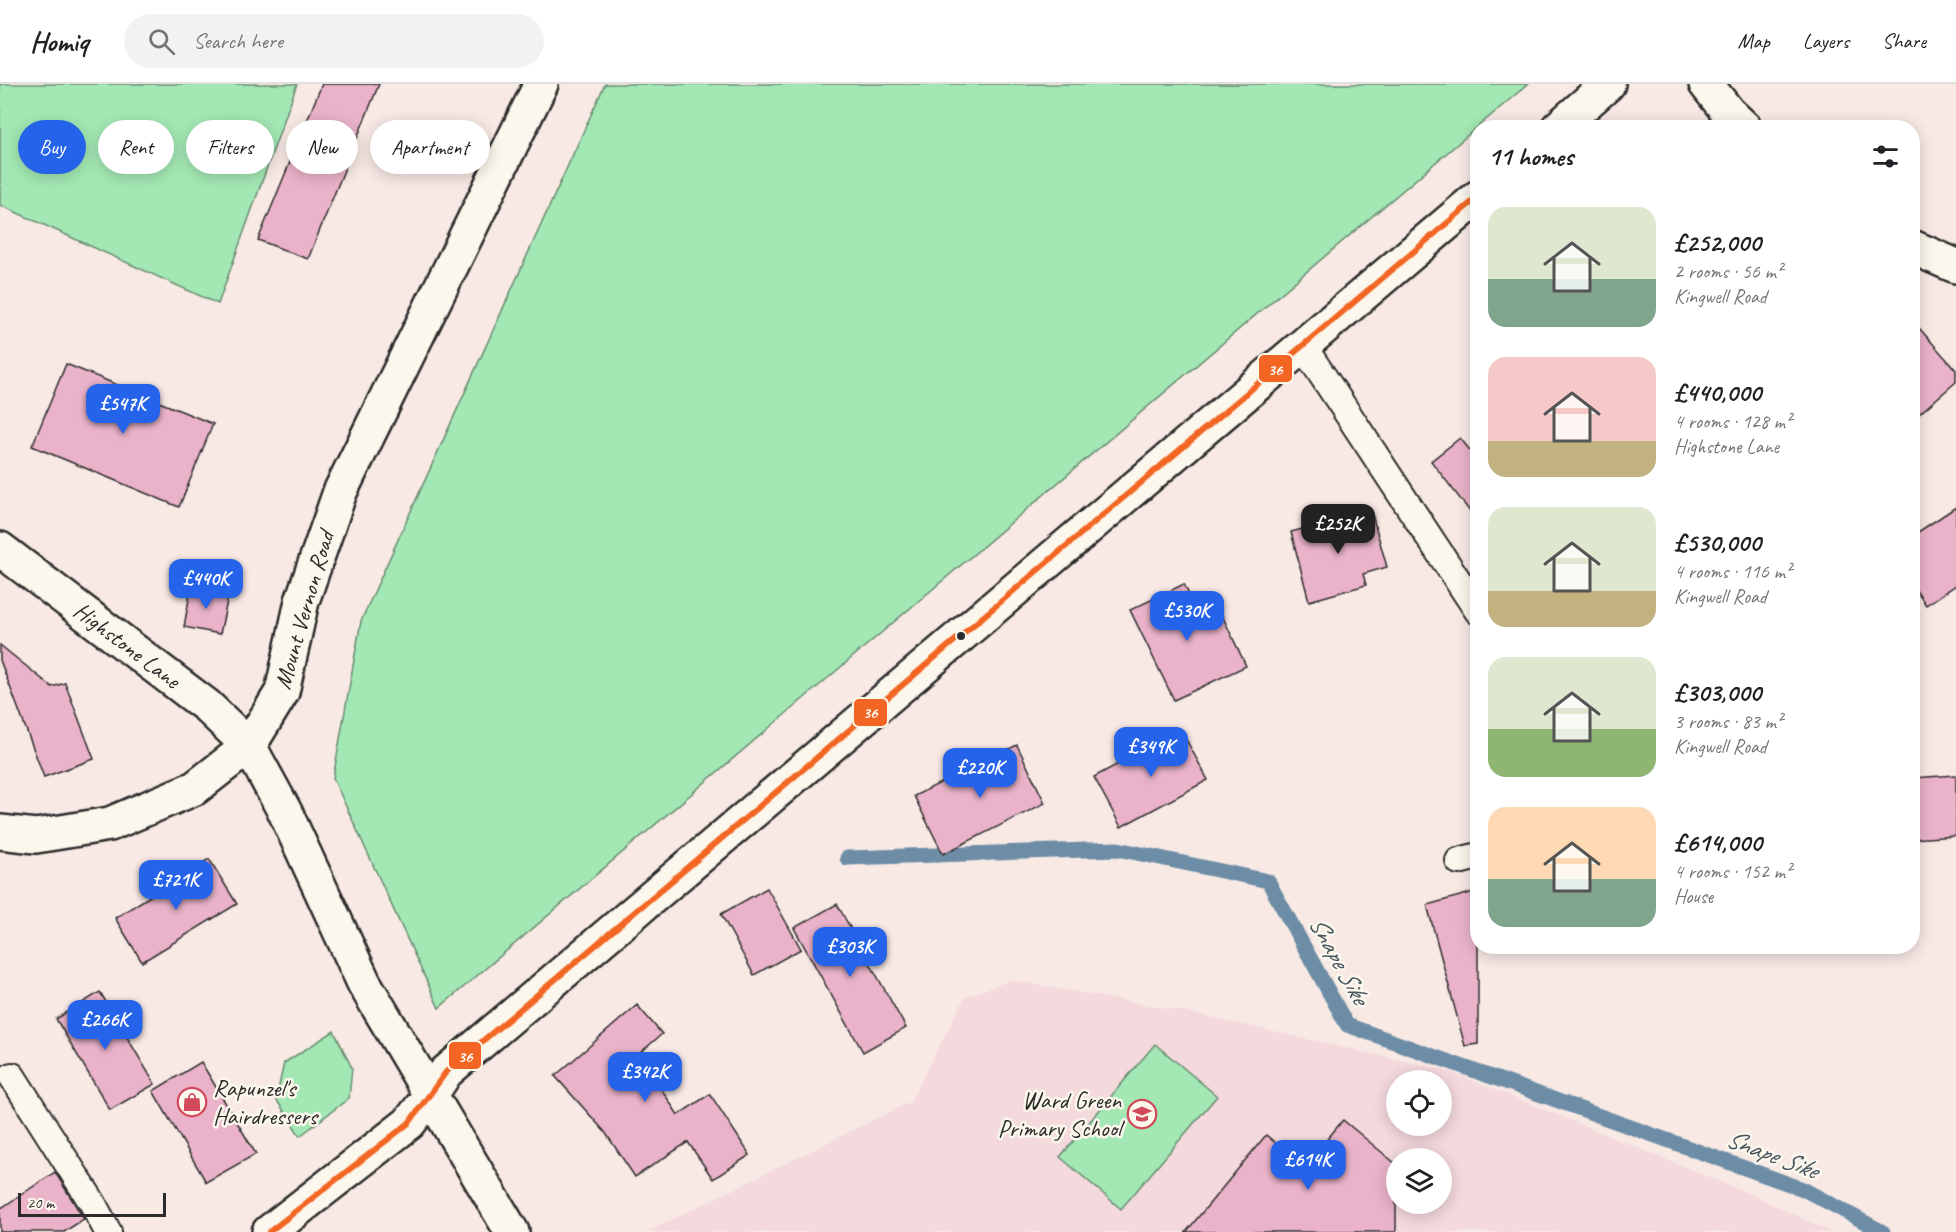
<!DOCTYPE html>
<meta charset="utf-8">
<style>
body{margin:0;font-family:Caveat,sans-serif;background:#f2f2f2;color:#202124;height:100vh;display:flex;flex-direction:column;font-size:22px;white-space:nowrap}
*{box-sizing:border-box;margin:0}
p{font-size:20px;color:#757577}
.icon{flex:none;width:33px;height:33px;fill:none;stroke:currentColor;stroke-width:2;stroke-linecap:round;stroke-linejoin:round}
.map{position:relative;flex:1;overflow:hidden}
.drawer{position:absolute;left:1470px;top:36px;width:450px;height:834px;display:flex;flex-direction:column;background:#fff;border-radius:24px;box-shadow:0 3px 15px #0003}
.drawer>*{flex:none}
.hud{position:absolute;left:18px;top:36px;width:570px;height:54px;display:flex;gap:12px}
.tools{position:absolute;left:1386px;top:986px;display:grid;gap:12px}
.tools a{display:grid;place-items:center;width:66px;height:66px;border-radius:50%;background:#fff;box-shadow:0 3px 15px #0003;font-size:30px}
.scale{position:absolute;left:18px;bottom:15px;width:148px;box-sizing:border-box;padding-left:6px;border:3px solid #2b2b2b;border-top:0;font-size:16px;line-height:21px;white-space:nowrap;color:#2b2b2b;-webkit-text-stroke:4px #fbf7ec;paint-order:stroke}
.price{position:absolute;translate:-50% -51px;padding:0 14px;border-radius:12px;background:#2563eb;color:#fff;font-size:20px;line-height:39px;filter:drop-shadow(0 2px 3px #0008)}
.price::after{content:'';position:absolute;left:50%;top:36px;width:18px;height:14px;margin-left:-9px;background:inherit;clip-path:polygon(0 0,100% 0,50% 100%)}
.price.on{background:#222;color:#fff}
ul{padding:0;list-style:none}
li{display:flex;align-items:center;gap:18px;height:150px;padding:0 18px}
li span{display:grid;place-items:center;flex:none;width:168px;height:120px;border-radius:18px;color:#555}
li>.icon{margin-inline-start:auto}
span .icon{width:72px;height:72px;fill:#fffc;stroke-width:1}
li b{font-size:26px}
h2{display:flex;justify-content:space-between;align-items:center;height:72px;padding:0 18px;font-size:26px}
.tag{padding:0 21px;border-radius:27px;background:#fff;box-shadow:0 3px 15px #0003;font-size:21px;line-height:54px}
.tag.on{background:#2563eb;color:#fff}
header{display:flex;align-items:center;gap:36px;box-sizing:border-box;height:84px;padding:0 30px;background:#fff;border-bottom:2px solid #e0e0e0}
header strong{font-size:28px}
nav{display:flex;gap:33px;margin-inline-start:auto;font-size:21px}
.search{width:420px;height:54px;background:#f2f2f2;display:flex;align-items:center;gap:15px;box-sizing:border-box;padding:0 21px;border-radius:33px;color:#757577;font-size:22px}
.map>svg:first-child{display:block}
.built{fill:#f4d9dd;fill-rule:evenodd}
.green{fill:#a3e8b4;stroke:#678a70;stroke-width:1.5}
.lines{fill:none;stroke-linecap:round;stroke-linejoin:round}
.stream{stroke:#6c8da5;stroke-width:15}
.building{fill:#eab3c9;stroke:#2b2b2b;stroke-width:1.5}
.lane-casing{stroke:#2b2b2b;stroke-width:30}
.street-casing{stroke:#2b2b2b;stroke-width:38}
.secondary-casing{stroke:#2b2b2b;stroke-width:38}
.lane{stroke:#fbf7ec;stroke-width:26}
.street{stroke:#fbf7ec;stroke-width:33}
.secondary{stroke:#fbf7ec;stroke-width:33}
.bus-1-casing{stroke:#fbf7ec;stroke-width:10}
.bus-1{stroke:#f26522;stroke-width:6}
.bus-dot{fill:#2b2b2b;stroke:#fbf7ec;stroke-width:2}
.labels{text-anchor:middle;dominant-baseline:central;stroke-width:5;stroke-linejoin:round;paint-order:stroke}
.street-label{font-size:24px;fill:#2b2b2b;stroke:#fbf7ec}
.poi-label{font-size:24px;fill:#2b2b2b;stroke:#fbf7ec;text-anchor:start}
.water-label{font-size:26px;font-style:italic;fill:#46545e;stroke:#fbf7ec}
.line-badge{stroke:#fbf7ec;stroke-width:2}
.badge-label{font-size:16px;text-anchor:middle;font-weight:bold;fill:#fff}
</style>
<header>
<strong>Homiq</strong>
<div class="search"><svg class="icon" aria-label="search" viewBox="0 0 24 24"><circle cx="10" cy="10" r="6"/><path d="M15 15l6 6"/></svg>Search here</div>
<nav><a>Map</a><a>Layers</a><a>Share</a></nav>
</header>
<div class="map">
<svg width="1956" height="1148" viewBox="0 0 1956 1148">
<rect width="100%" height="100%" fill="#f8e9e5"/>
<filter id="ink" filterUnits="userSpaceOnUse"><feTurbulence type="fractalNoise" baseFrequency=".0167" numOctaves="2"/><feDisplacementMap in="SourceGraphic" scale="12" xChannelSelector="R" yChannelSelector="G"/><feConvolveMatrix kernelMatrix="1 2 1 2 8 2 1 2 1" color-interpolation-filters="sRGB"/></filter>
<g filter="url(#ink)">
<!-- built -->
<path class="built" d="M 1011,896 L 1186,928 L 1452,988 L 1755,1112 L 1832,1148 L 647,1148 L 910,1018 L 965,913 ZM 1396,996 L 1442,996 L 1442,1041 L 1396,1041 ZM 1396,1074 L 1442,1074 L 1442,1119 L 1396,1119 Z"/>
<!-- green -->
<g class="green">
<polygon points="0,0 297,0 218,220 0,121"/>
<polygon points="605,0 1528,0 439,924 333,694 361,537"/>
<polygon points="334,947 352,984 349,1014 300,1052 276,1015 284,979"/>
<polygon points="1155,960 1217,1012 1121,1125 1060,1073"/>
</g>
<g class="lines">
<!-- stream -->
<polyline class="stream" points="847,774 1118,765 1268,797 1347,941 1803,1105 1883,1148"/>
</g>
<!-- building -->
<g class="building">
<polygon points="322,0 379,0 308,175 258,156"/>
<polygon points="1912,236 1956,286 1956,298 1912,336"/>
<polygon points="66,280 213,340 179,423 32,362"/>
<polygon points="1460,354 1478,376 1478,438 1431,377"/>
<polygon points="1956,423 1956,501 1926,521 1912,501 1912,452"/>
<polygon points="1371,427 1387,483 1363,490 1366,501 1309,517 1291,448"/>
<polygon points="1184,500 1200,534 1219,525 1246,582 1174,616 1130,526"/>
<polygon points="191,504 208,504 229,508 220,550 184,543"/>
<polygon points="0,561 52,603 65,599 94,675 44,693 0,576"/>
<polygon points="1181,646 1208,696 1121,743 1094,693"/>
<polygon points="1017,661 1045,719 943,770 914,712"/>
<polygon points="1956,691 1956,752 1912,755 1912,694"/>
<polygon points="209,775 237,820 142,878 115,834"/>
<polygon points="767,804 801,865 754,891 721,830"/>
<polygon points="1478,807 1478,960 1465,962 1427,821"/>
<polygon points="837,820 906,944 863,968 794,844"/>
<polygon points="100,908 155,1000 110,1026 56,935"/>
<polygon points="637,921 662,950 639,970 678,1031 710,1010 750,1071 713,1095 688,1058 635,1093 605,1048 555,992"/>
<polygon points="201,978 256,1070 206,1098 153,1007"/>
<polygon points="1343,1036 1396,1080 1396,1148 1186,1148 1266,1051 1304,1083"/>
<polygon points="55,1088 84,1135 64,1148 0,1148 0,1125"/>
</g>
<g class="lines">
<!-- lane casing -->
<g class="lane-casing">
<g id="lane">
<polyline points="1303,262 1478,527"/>
<polyline points="1459,777 1478,772"/>
<polyline points="12,992 92,1118 108,1148"/>
</g>
</g>
<!-- street casing -->
<g class="street-casing">
<g id="street">
<polyline points="1706,0 1728,28 1745,44"/>
<polyline points="1912,163 1956,182"/>
<polyline points="0,465 207,622 249,662 195,704 110,740 36,752 0,748"/>
<polyline points="269,1148 409,1039 430,1012"/>
</g>
</g>
<!-- secondary casing -->
<g class="secondary-casing">
<g id="secondary">
<polyline points="1558,44 1608,0"/>
<polyline points="430,1012 446,988 1478,113"/>
<polyline points="512,1148 364,899 285,728 249,662 282,608 302,517 340,408 541,0"/>
</g>
</g>
<!-- lane -->
<use href="#lane" class="lane"/>
<!-- street -->
<use href="#street" class="street"/>
<!-- secondary -->
<use href="#secondary" class="secondary"/>
<!-- bus-1 casing -->
<g class="bus-1-casing">
<polyline id="bus-1" points="269,1148 409,1039 446,988 1478,113"/>
</g>
<!-- bus-1 -->
<use href="#bus-1" class="bus-1"/>
</g>
</g>
<!-- icons -->
<defs>
<g id="shop-ring" transform="scale(1.5)"><circle r="9.5" fill="#fbf7ec" stroke="#d1495b" stroke-width="1.5"/><path d="M-5-2.5h2.3a2.7 3.5 0 0 1 5.4 0H5L5.5 6h-11ZM-1.5-2.5h3a1.5 2.3 0 0 0-3 0Z" fill="#d1495b"/></g>
<g id="school-ring" transform="scale(1.5)"><circle r="9.5" fill="#fbf7ec" stroke="#d1495b" stroke-width="1.5"/><path d="M0-5L7-2L0 1L-7-2ZM-4 1L0 2.5L4 1V4Q0 6-4 4Z" fill="#d1495b"/></g>
</defs>
<g fill-rule="evenodd">
<use href="#shop-ring" x="192" y="1018"/>
<use href="#school-ring" x="1142" y="1030"/>
</g>
<!-- markers -->
<circle class="bus-dot" cx="961" cy="552" r="5"/>
<g class="labels">
<!-- street labels -->
<g class="street-label">
<text transform="translate(304 526) rotate(-74)">Mount Vernon Road</text>
<text transform="translate(127 561) rotate(37)">Highstone Lane</text>
</g>
<!-- poi labels -->
<g class="poi-label">
<text x="213" y="1004">Rapunzel's<tspan x="213" dy="28">Hairdressers</tspan></text>
<text x="1121" y="1016" text-anchor="end">Ward Green<tspan x="1121" dy="28">Primary School</tspan></text>
</g>
<!-- water labels -->
<g class="water-label">
<text transform="translate(1339 876) rotate(61)">Snape Sike</text>
<text transform="translate(1772 1070) rotate(21)">Snape Sike</text>
</g>
</g>
<g class="line-badge">
<rect x="1258" y="270" width="35" height="29" rx="6" fill="#f26522"/>
<rect x="853" y="614" width="35" height="29" rx="6" fill="#f26522"/>
<rect x="448" y="957" width="34" height="29" rx="6" fill="#f26522"/>
</g>
<g class="badge-label">
<text x="1275" y="291">36</text>
<text x="870" y="634">36</text>
<text x="465" y="978">36</text>
</g>
</svg>
<div class="tools">
<a><svg class="icon" aria-label="locate" viewBox="0 0 24 24"><circle cx="12" cy="12" r="6"/><path d="M12 2v4M12 18v4M2 12h4M18 12h4"/></svg></a>
<a><svg class="icon" aria-label="layers" viewBox="0 0 24 24"><path d="M12 4l9 5-9 5-9-5zM3 14l9 5 9-5"/></svg></a>
</div>
<div class="scale">20 m</div>
<b class="price" style="left:123px;top:351px">£547K</b>
<b class="price on" style="left:1338px;top:471px">£252K</b>
<b class="price" style="left:206px;top:526px">£440K</b>
<b class="price" style="left:1187px;top:558px">£530K</b>
<b class="price" style="left:1151px;top:694px">£349K</b>
<b class="price" style="left:980px;top:715px">£220K</b>
<b class="price" style="left:176px;top:827px">£721K</b>
<b class="price" style="left:850px;top:894px">£303K</b>
<b class="price" style="left:105px;top:967px">£266K</b>
<b class="price" style="left:645px;top:1019px">£342K</b>
<b class="price" style="left:1308px;top:1107px">£614K</b>
<div class="hud">
<a class="tag on">Buy</a>
<a class="tag">Rent</a>
<a class="tag">Filters</a>
<a class="tag">New</a>
<a class="tag">Apartment</a>
</div>
<section class="drawer">
<h2>11 homes<svg class="icon" aria-label="filters" viewBox="0 0 24 24"><path d="M4 7h16M4 17h16"/><circle cx="9" cy="7" r="2"/><circle cx="15" cy="17" r="2"/></svg></h2>
<ul>
<li><span style="background:linear-gradient(#dfe7d0 60%,#7fa58c 0)"><svg class="icon" aria-label="home" viewBox="0 0 24 24"><path d="M3 11l9-7 9 7M6 9v11h12V9"/></svg></span><div><b>£252,000</b><p>2 rooms · 56 m²</p><p>Kingwell Road</p></div></li>
<li><span style="background:linear-gradient(#f6c9c9 70%,#c2b280 0)"><svg class="icon" aria-label="home" viewBox="0 0 24 24"><path d="M3 11l9-7 9 7M6 9v11h12V9"/></svg></span><div><b>£440,000</b><p>4 rooms · 128 m²</p><p>Highstone Lane</p></div></li>
<li><span style="background:linear-gradient(#dfe7d0 70%,#c2b280 0)"><svg class="icon" aria-label="home" viewBox="0 0 24 24"><path d="M3 11l9-7 9 7M6 9v11h12V9"/></svg></span><div><b>£530,000</b><p>4 rooms · 116 m²</p><p>Kingwell Road</p></div></li>
<li><span style="background:linear-gradient(#dfe7d0 60%,#8fb573 0)"><svg class="icon" aria-label="home" viewBox="0 0 24 24"><path d="M3 11l9-7 9 7M6 9v11h12V9"/></svg></span><div><b>£303,000</b><p>3 rooms · 83 m²</p><p>Kingwell Road</p></div></li>
<li><span style="background:linear-gradient(#ffd9b3 60%,#7fa58c 0)"><svg class="icon" aria-label="home" viewBox="0 0 24 24"><path d="M3 11l9-7 9 7M6 9v11h12V9"/></svg></span><div><b>£614,000</b><p>4 rooms · 152 m²</p><p>House</p></div></li>
</ul>
</section>
</div>
